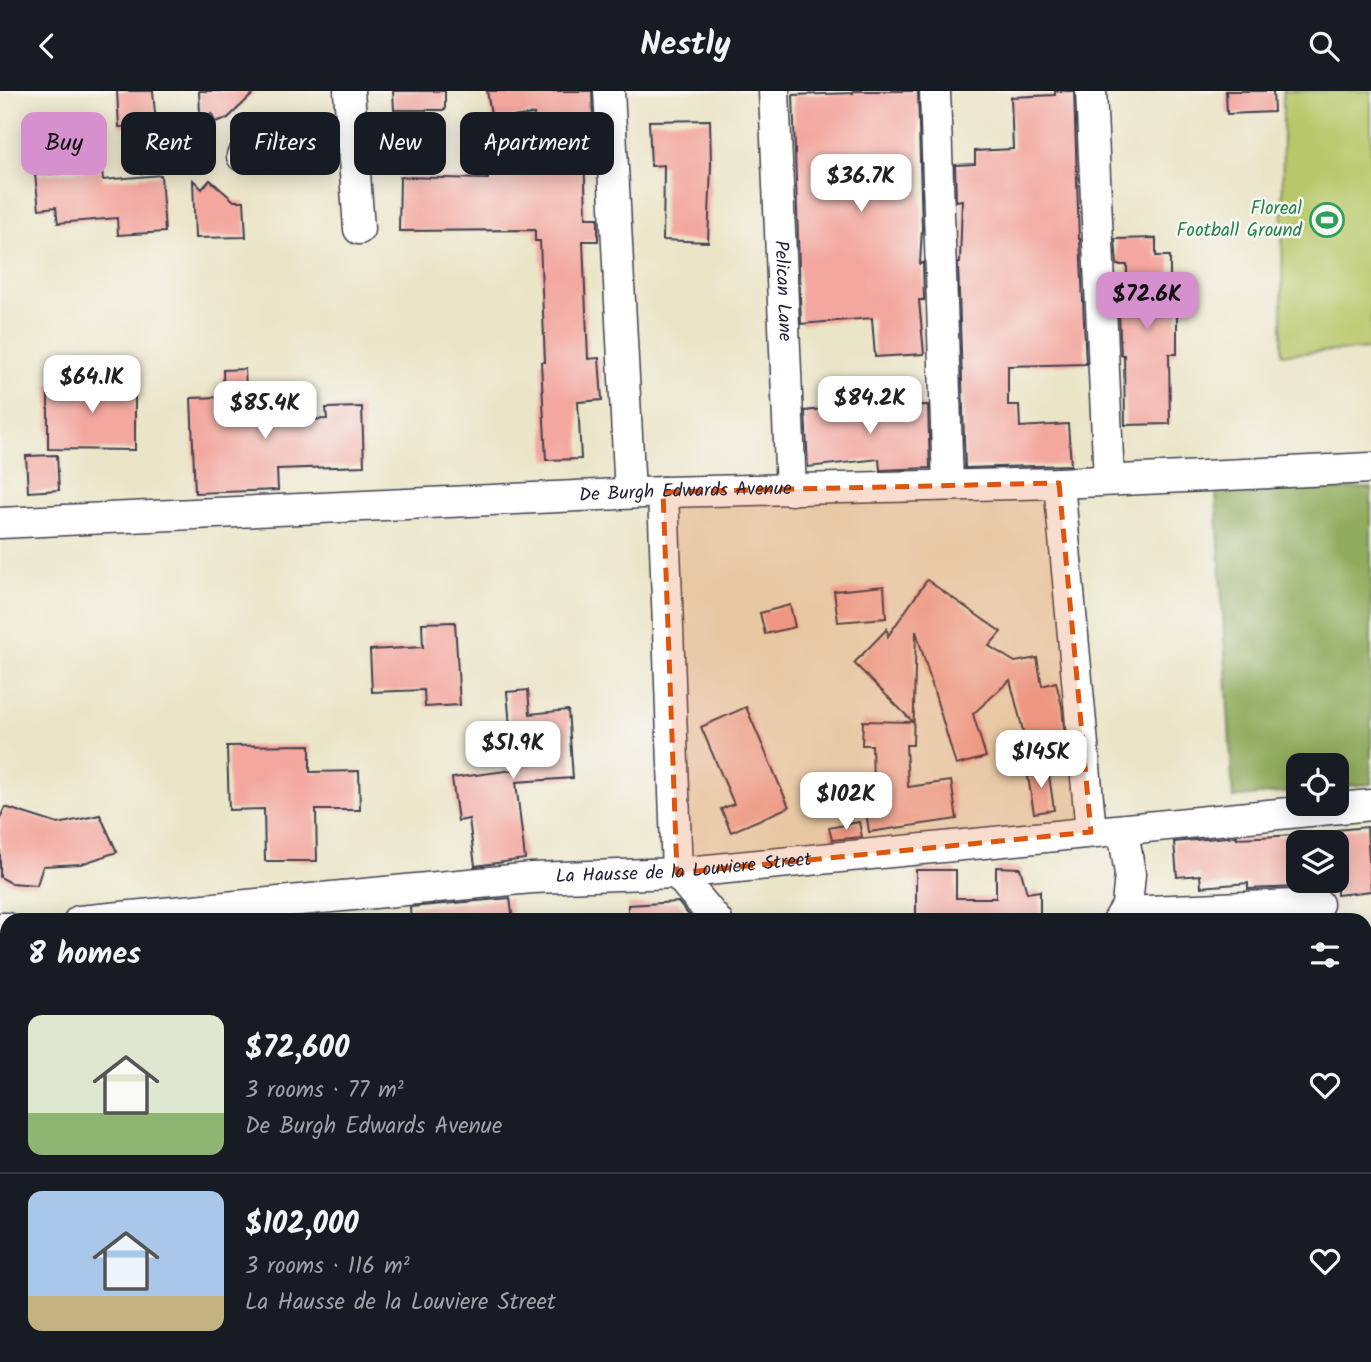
<!DOCTYPE html>
<meta charset="utf-8">
<style>
body{margin:0;font-family:Kalam,sans-serif;background:#20242c;color:#f1f3f6;height:100vh;display:flex;flex-direction:column;font-size:26px;white-space:nowrap}
*{box-sizing:border-box;margin:0}
p{font-size:23px;color:#9ea1a6}
.icon{flex:none;width:38px;height:38px;fill:none;stroke:currentColor;stroke-width:2;stroke-linecap:round;stroke-linejoin:round}
.map{position:relative;flex:1;overflow:hidden}
.side{position:absolute;left:0px;top:822px;width:1372px;height:450px;display:flex;flex-direction:column;background:#171b24;border-radius:21px 21px 0 0;box-shadow:0 4px 18px #0003}
.side>*{flex:none}
.banner{position:absolute;left:21px;top:21px;width:700px;height:63px;display:flex;gap:14px}
.tools{position:absolute;left:1286px;top:662px;display:grid;gap:14px}
.tools a{display:grid;place-items:center;width:63px;height:63px;border-radius:14px;background:#171b24;box-shadow:0 4px 18px #0003;font-size:35px}
.price{position:absolute;translate:-50% -60px;padding:0 16px;border-radius:14px;background:#fff;color:#222;font-size:23px;line-height:46px;filter:drop-shadow(0 2px 4px #0008)}
.price::after{content:'';position:absolute;left:50%;top:42px;width:21px;height:16px;margin-left:-10px;background:inherit;clip-path:polygon(0 0,100% 0,50% 100%)}
.price.active{background:#d690ce;color:#111}
ul{padding:0;list-style:none}
li{display:flex;align-items:center;gap:21px;height:175px;padding:0 28px}
li+li{border-top:2px solid #363941}
li span{display:grid;place-items:center;flex:none;width:196px;height:140px;border-radius:14px;color:#555}
li>.icon{margin-inline-start:auto}
span .icon{width:84px;height:84px;fill:#fffc;stroke-width:1}
li b{font-size:30px}
h2{display:flex;justify-content:space-between;align-items:center;height:84px;padding:0 28px;font-size:30px}
.chip{padding:0 24px;border-radius:14px;background:#171b24;box-shadow:0 4px 18px #0003;font-size:24px;line-height:63px}
.chip.active{background:#d690ce;color:#111}
header{display:flex;justify-content:space-between;align-items:center;height:91px;padding:0 28px;background:#171b24;font-size:32px;font-weight:700}
.map>svg:first-child{display:block}
.green{fill:#b9c86a;stroke:#6e7552;stroke-width:2}
.forest{fill:#92ac5e;stroke:#5a674c;stroke-width:2}
.building{fill:#f3a79f}
.lines{fill:none;stroke-linecap:round;stroke-linejoin:round}
.minor-casing{stroke:#403f50;stroke-width:33}
.minor{stroke:#fff;stroke-width:30}
.marked{fill:#de560e;fill-opacity:0.2;stroke:#de560e;stroke-width:5;stroke-dasharray:14 9;stroke-linejoin:round}
.labels{text-anchor:middle;dominant-baseline:central;stroke-width:5;stroke-linejoin:round;paint-order:stroke}
.leisure-label{font-size:19px;fill:#27864d;stroke:#f6f6f2;text-anchor:end}
.street-label{font-size:19px;fill:#22223b;stroke:#f6f6f2}
</style>
<header><svg class="icon" aria-label="back" viewBox="0 0 24 24"><path d="M15 5l-7 7 7 7"/></svg>Nestly<svg class="icon" aria-label="search" viewBox="0 0 24 24"><circle cx="10" cy="10" r="6"/><path d="M15 15l6 6"/></svg></header>
<div class="map">
<svg width="1371" height="1271" viewBox="0 0 1371 1271">
<rect width="100%" height="100%" fill="#f6f6f2"/>
<filter id="ink" filterUnits="userSpaceOnUse"><feTurbulence type="fractalNoise" baseFrequency=".0143" numOctaves="2"/><feDisplacementMap in="SourceGraphic" scale="14" xChannelSelector="R" yChannelSelector="G"/><feConvolveMatrix kernelMatrix="1 2 1 2 8 2 1 2 1" color-interpolation-filters="sRGB"/></filter>
<filter id="wash" filterUnits="userSpaceOnUse"><feTurbulence type="fractalNoise" baseFrequency=".00686" numOctaves="4" result="noise"/><feDisplacementMap in="SourceGraphic" scale="28" xChannelSelector="R" yChannelSelector="G"/><feGaussianBlur stdDeviation="1.57" result="paint"/><feColorMatrix in="noise" values="0 0 0 0 0 0 0 0 0 0 0 0 0 0 0 0 0 1.4 0 .05"/><feComposite in="paint" operator="in"/></filter>
<g filter="url(#wash)">
<rect width="100%" height="100%" fill="#ebe5c8"/>
<!-- green -->
<g class="green">
<polygon points="1283,0 1371,0 1371,258 1282,263"/>
<polygon points="7,1139 7,1174 0,1176 0,1140"/>
<polygon points="835,1265 875,1265 882,1271 841,1271"/>
</g>
<!-- forest -->
<g class="forest">
<polygon points="1371,397 1371,693 1337,696 1337,674 1298,674 1298,700 1233,707 1216,401"/>
<polygon points="7,1174 7,1265 835,1265 841,1271 0,1271 0,1176"/>
</g>
<g id="blocks">
<!-- building -->
<g class="building">
<polygon points="117,0 153,0 156,34 119,36"/>
<polygon points="199,0 256,0 228,27 215,31 212,23 200,23"/>
<polygon points="393,0 445,0 445,19 394,19"/>
<polygon points="487,0 592,0 594,54 584,55 586,127 598,127 598,150 583,150 588,268 599,267 602,309 578,311 581,368 546,369 541,271 545,271 540,150 535,150 535,139 399,140 400,86 488,88 488,67 535,66 534,23 492,29"/>
<polygon points="853,0 918,0 922,138 920,173 923,172 924,209 919,209 924,263 875,266 872,227 801,233 793,4 853,2"/>
<polygon points="1055,0 1074,0 1079,148 1080,148 1086,273 1008,275 1008,314 1019,314 1020,336 1068,333 1071,374 965,377 958,172 960,172 962,109 956,110 955,74 975,73 975,60 1013,58 1011,6 1055,4"/>
<polygon points="1226,0 1273,0 1274,21 1227,23"/>
<polygon points="710,29 711,74 708,151 663,149 664,74 651,75 649,30"/>
<polygon points="102,79 103,89 161,84 165,141 118,144 117,127 58,132 56,116 39,118 35,84"/>
<polygon points="193,89 202,98 210,89 234,110 244,110 246,146 195,147"/>
<polygon points="1156,147 1156,165 1170,165 1170,221 1177,221 1177,263 1169,263 1170,333 1125,334 1124,264 1121,264 1119,222 1127,222 1127,174 1117,174 1115,148"/>
<polygon points="84,277 107,277 107,297 135,297 135,359 48,358 48,294 83,295"/>
<polygon points="245,278 246,298 256,297 257,324 275,324 275,330 327,328 326,317 362,316 364,375 277,378 278,399 195,402 191,307 224,306 223,279"/>
<polygon points="869,313 869,315 928,314 930,377 880,379 879,368 808,376 805,320"/>
<polygon points="57,364 59,399 28,401 26,365"/>
<polygon points="927,489 1001,541 989,555 1015,571 1037,567 1042,595 1056,591 1062,615 1066,662 1031,671 1010,589 973,623 986,666 956,674 916,540 913,654 906,654 908,696 951,690 957,728 869,741 862,693 873,692 872,654 862,654 863,630 913,631 854,572 887,538 888,545"/>
<polygon points="884,495 886,527 838,531 834,500"/>
<polygon points="790,514 795,536 765,543 760,522"/>
<polygon points="455,531 460,614 425,616 424,599 372,601 370,559 423,556 422,532"/>
<polygon points="528,599 530,623 568,619 573,687 516,691 525,768 475,775 469,728 458,730 452,687 514,679 507,601"/>
<polygon points="746,616 789,716 731,741 721,718 734,713 701,636"/>
<polygon points="310,654 310,681 359,680 360,719 316,719 317,770 265,770 264,718 229,719 227,655"/>
<polygon points="1048,677 1054,719 1034,722 1027,680"/>
<polygon points="5,716 58,733 100,724 117,761 81,773 43,775 37,794 11,792 0,786 0,727"/>
<polygon points="859,731 862,746 832,749 829,737"/>
<polygon points="1367,736 1371,800 1337,804 1337,739"/>
<polygon points="1298,744 1298,796 1248,798 1248,792 1201,796 1200,784 1177,786 1174,751 1237,745 1237,747"/>
<polygon points="996,776 1020,777 1027,802 1040,800 1040,826 916,827 916,779 956,779 956,807 996,807"/>
<polygon points="510,807 513,830 411,830 410,816"/>
<polygon points="678,811 694,830 628,830 628,814"/>
</g>
</g>
</g>
<g filter="url(#ink)">
<use href="#blocks" fill-opacity="0" stroke="#403f50" stroke-width="2"/>
<g class="lines">
<!-- minor casing -->
<g class="minor-casing">
<g id="minor">
<polyline points="349,0 359,138"/>
<polyline points="609,0 630,402"/>
<path id="s1" d="M 774,0 L 791,399"/>
<polyline points="935,0 948,394"/>
<polyline points="1091,0 1109,389"/>
<polyline points="242,65 263,55 286,51 313,52 351,34"/>
<polyline points="1059,392 1091,741"/>
<polyline points="663,401 677,782 717,830"/>
<path id="s2" d="M 0,432 L 663,401 L 1059,392 L 1371,377"/>
<polyline points="1124,821 1318,813"/>
<path id="s3" d="M 79,830 L 532,787 L 677,782 L 1371,714"/>
<polyline points="1118,830 1127,815 1130,783 1123,739"/>
<polyline points="0,837 7,837"/>
<polyline points="1086,1265 1091,1271"/>
</g>
</g>
<!-- minor -->
<use href="#minor" class="minor"/>
</g>
</g>
<!-- marked area -->
<path class="marked" d="M 1059,392 L 1091,741 L 677,782 L 663,401 Z"/>
<!-- icons -->
<defs>
<g id="stadium-ring" transform="scale(1.75)"><circle r="9.5" fill="#f6f6f2" stroke="#2e9e5b" stroke-width="1.5"/><path d="M0-5a6.5 5 0 1 0 0 10a6.5 5 0 1 0 0-10ZM-3.5-1.8h7v3.6h-7Z" fill="#2e9e5b"/></g>
</defs>
<g fill-rule="evenodd">
<use href="#stadium-ring" x="1327" y="129"/>
</g>
<g class="labels">
<!-- leisure labels -->
<g class="leisure-label">
<text x="1302" y="118">Floreal<tspan x="1302" dy="22">Football Ground</tspan></text>
</g>
<!-- street labels -->
<g class="street-label">
<text stroke="none"><textPath href="#s1" startOffset="200">Pelican Lane</textPath></text>
<text stroke="none"><textPath href="#s2" startOffset="686">De Burgh Edwards Avenue</textPath></text>
<text stroke="none"><textPath href="#s3" startOffset="607">La Hausse de la Louviere Street</textPath></text>
</g>
</g>
</svg>
<div class="tools">
<a><svg class="icon" aria-label="locate" viewBox="0 0 24 24"><circle cx="12" cy="12" r="6"/><path d="M12 2v4M12 18v4M2 12h4M18 12h4"/></svg></a>
<a><svg class="icon" aria-label="layers" viewBox="0 0 24 24"><path d="M12 4l9 5-9 5-9-5zM3 14l9 5 9-5"/></svg></a>
</div>
<b class="price" style="left:861px;top:123px">$36.7K</b>
<b class="price active" style="left:1147px;top:241px">$72.6K</b>
<b class="price" style="left:92px;top:324px">$64.1K</b>
<b class="price" style="left:870px;top:345px">$84.2K</b>
<b class="price" style="left:265px;top:350px">$85.4K</b>
<b class="price" style="left:513px;top:690px">$51.9K</b>
<b class="price" style="left:1041px;top:699px">$145K</b>
<b class="price" style="left:846px;top:741px">$102K</b>
<div class="banner">
<a class="chip active">Buy</a>
<a class="chip">Rent</a>
<a class="chip">Filters</a>
<a class="chip">New</a>
<a class="chip">Apartment</a>
</div>
<section class="side">
<h2>8 homes<svg class="icon" aria-label="filters" viewBox="0 0 24 24"><path d="M4 7h16M4 17h16"/><circle cx="9" cy="7" r="2"/><circle cx="15" cy="17" r="2"/></svg></h2>
<ul>
<li><span style="background:linear-gradient(#dfe7d0 70%,#8fb573 0)"><svg class="icon" aria-label="home" viewBox="0 0 24 24"><path d="M3 11l9-7 9 7M6 9v11h12V9"/></svg></span><div><b>$72,600</b><p>3 rooms · 77 m²</p><p>De Burgh Edwards Avenue</p></div><svg class="icon" aria-label="heart" viewBox="0 0 24 24"><path d="M12 20l-8-8c-3-5 5-10 8-4 3-6 11-1 8 4z"/></svg></li>
<li><span style="background:linear-gradient(#a9c7e8 75%,#c2b280 0)"><svg class="icon" aria-label="home" viewBox="0 0 24 24"><path d="M3 11l9-7 9 7M6 9v11h12V9"/></svg></span><div><b>$102,000</b><p>3 rooms · 116 m²</p><p>La Hausse de la Louviere Street</p></div><svg class="icon" aria-label="heart" viewBox="0 0 24 24"><path d="M12 20l-8-8c-3-5 5-10 8-4 3-6 11-1 8 4z"/></svg></li>
</ul>
</section>
</div>
